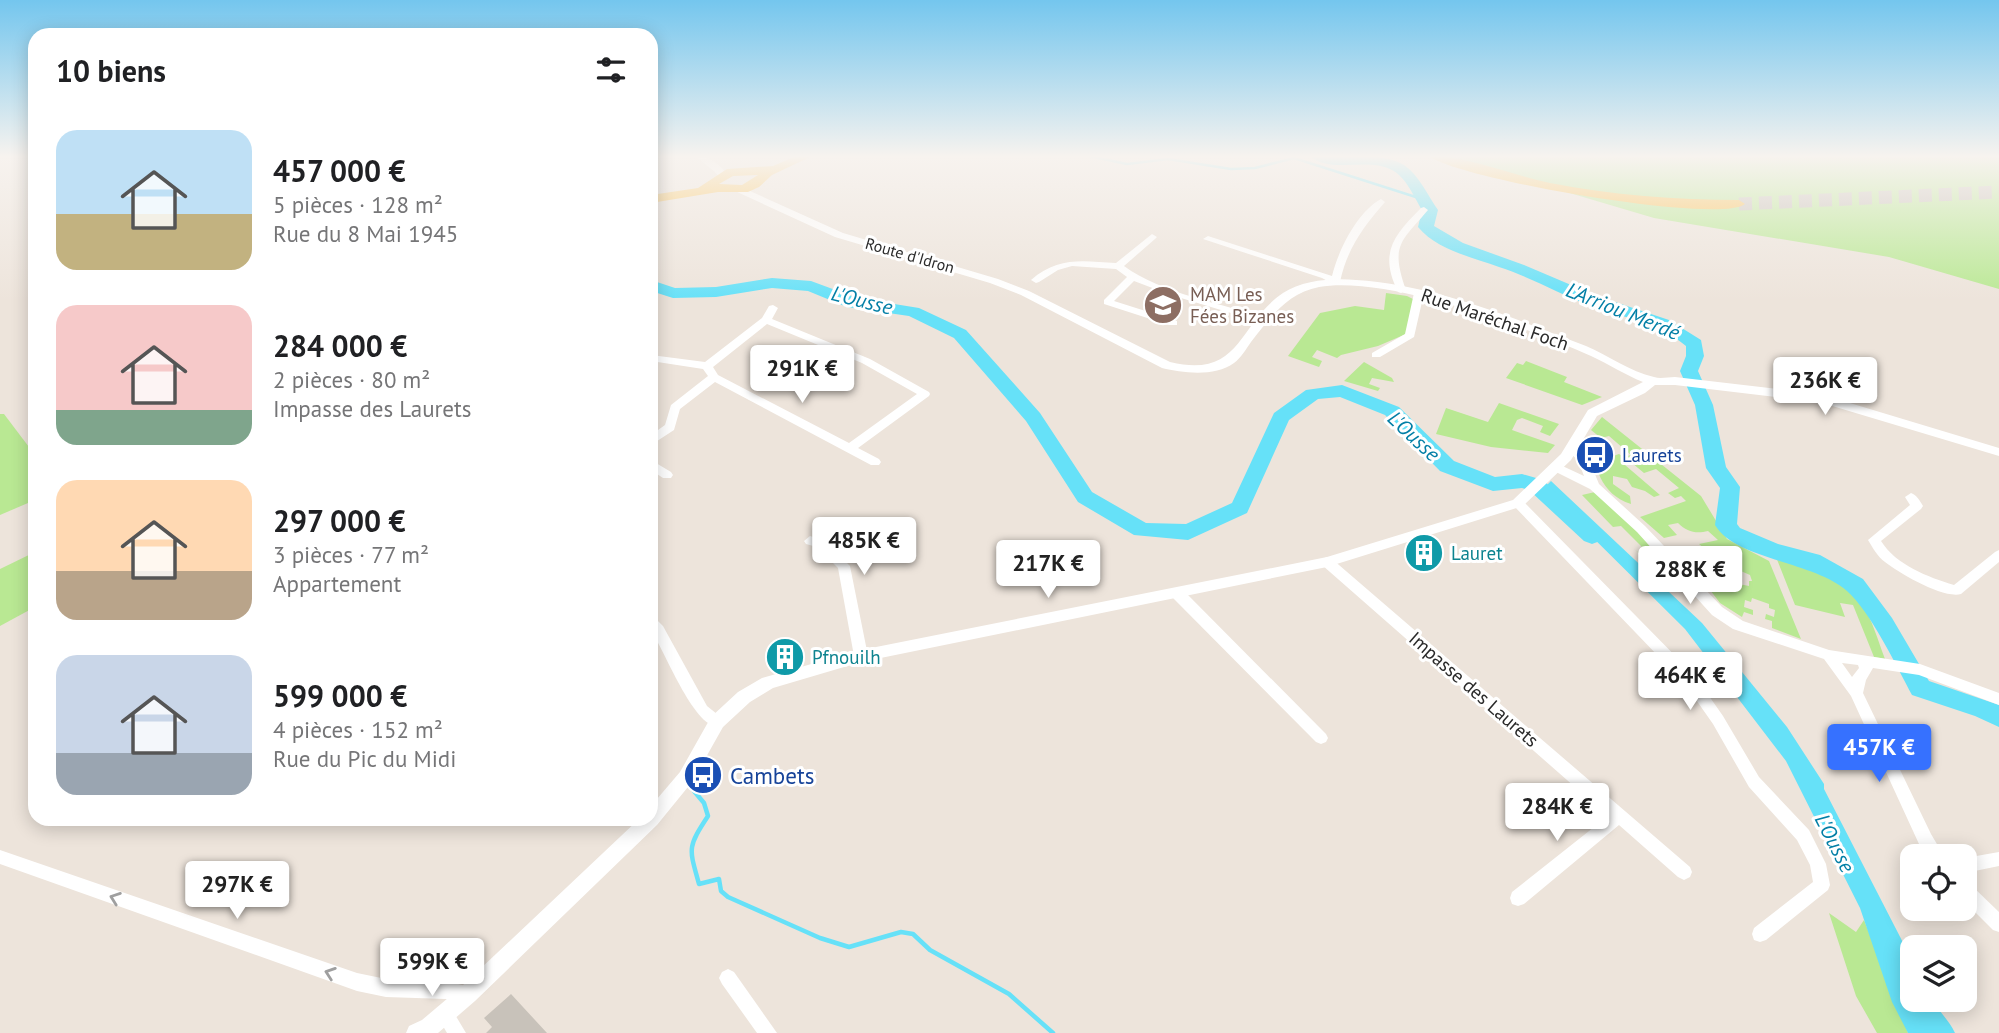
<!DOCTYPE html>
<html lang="fr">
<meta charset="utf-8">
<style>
body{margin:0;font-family:"PT Sans",sans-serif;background:#f2f2f2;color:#202124;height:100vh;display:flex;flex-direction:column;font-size:26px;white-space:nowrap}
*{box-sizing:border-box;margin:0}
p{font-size:23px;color:#757577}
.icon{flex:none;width:38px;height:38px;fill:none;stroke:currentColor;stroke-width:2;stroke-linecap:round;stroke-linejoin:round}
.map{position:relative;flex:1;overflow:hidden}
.panel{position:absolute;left:28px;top:28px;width:630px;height:798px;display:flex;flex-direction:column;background:#fff;border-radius:21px;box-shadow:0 4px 18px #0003}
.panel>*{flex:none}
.controls{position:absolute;left:1900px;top:844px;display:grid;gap:14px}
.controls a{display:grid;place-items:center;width:77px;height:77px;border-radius:14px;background:#fff;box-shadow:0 4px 18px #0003;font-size:35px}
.price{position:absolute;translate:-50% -60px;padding:0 16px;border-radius:7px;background:#fff;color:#222;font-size:23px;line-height:46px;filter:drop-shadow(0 2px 4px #0008)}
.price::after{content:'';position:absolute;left:50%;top:42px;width:21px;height:16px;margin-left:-10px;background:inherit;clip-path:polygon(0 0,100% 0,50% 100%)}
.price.active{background:#3671ff;color:#fff}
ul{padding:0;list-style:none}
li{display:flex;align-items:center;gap:21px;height:175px;padding:0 28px}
li span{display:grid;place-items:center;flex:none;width:196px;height:140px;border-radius:21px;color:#555}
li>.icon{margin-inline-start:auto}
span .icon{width:84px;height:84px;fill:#fffc;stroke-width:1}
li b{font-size:30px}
h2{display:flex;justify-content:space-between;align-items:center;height:84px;padding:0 28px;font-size:30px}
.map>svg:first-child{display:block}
.green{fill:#b9e893}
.water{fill:#66e1f8}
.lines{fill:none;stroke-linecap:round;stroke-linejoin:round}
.stream-far1{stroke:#66e1f8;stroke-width:2.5}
.stream{stroke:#66e1f8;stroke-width:4.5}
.river{fill:#66e1f8;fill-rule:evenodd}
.building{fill:#c8c2ba}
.primary-tunnel{stroke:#c6bfb8;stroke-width:13;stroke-dasharray:13 7;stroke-linecap:butt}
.minor{fill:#fff;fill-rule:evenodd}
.tertiary{fill:#fff;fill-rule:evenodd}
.primary{fill:#fbc252;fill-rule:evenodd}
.oneway{stroke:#9f9f9f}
.labels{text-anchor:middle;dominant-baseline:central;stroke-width:6;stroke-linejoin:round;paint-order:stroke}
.far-street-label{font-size:16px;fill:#2a2a2a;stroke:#fff}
.education-label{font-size:19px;fill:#785e54;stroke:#fff;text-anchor:start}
.street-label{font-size:19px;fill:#2a2a2a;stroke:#fff}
.transit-label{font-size:19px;fill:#164399;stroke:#fff;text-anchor:start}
.culture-label{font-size:19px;fill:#0d838f;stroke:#fff;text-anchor:start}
.water-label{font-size:21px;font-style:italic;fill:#037fa6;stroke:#fff}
.near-transit-label{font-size:23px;fill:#164399;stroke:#fff;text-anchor:start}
</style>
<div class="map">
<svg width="1999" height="1033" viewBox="0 0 1999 1033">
<rect width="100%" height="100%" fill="#ede4db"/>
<!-- green -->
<g class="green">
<polygon points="1445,156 1999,156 1999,289 1889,257 1654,218"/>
<polygon points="1386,293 1407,296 1415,300 1406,334 1378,346 1341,355 1337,358 1317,350 1312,357 1322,361 1319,367 1288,356 1320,313 1355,306 1384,310"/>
<polygon points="1526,361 1567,377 1564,382 1602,397 1582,405 1506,378 1517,363 1523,365"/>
<polygon points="1364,362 1392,378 1394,382 1372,378 1369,384 1380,388 1378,391 1344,381"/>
<polygon points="1499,403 1559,424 1550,436 1540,432 1543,426 1522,418 1517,420 1512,430 1555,445 1548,453 1491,447 1436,434 1446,408 1488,422"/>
<polygon points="0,414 4,414 35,455 35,500 0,515"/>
<path d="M 1602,417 L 1701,496 L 1727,539 L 1769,561 L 1801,639 L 1772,628 L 1772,621 L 1765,619 L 1766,614 L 1774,617 L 1775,610 L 1769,608 L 1769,604 L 1752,598 L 1751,602 L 1745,600 L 1744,607 L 1753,610 L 1753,615 L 1744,612 L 1742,617 L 1720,603 L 1694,569 L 1699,563 L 1730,586 L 1739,584 L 1749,586 L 1749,581 L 1752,581 L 1750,575 L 1736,569 L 1734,559 L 1716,558 L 1699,544 L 1718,540 L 1708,531 C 1696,534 1687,532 1678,523 L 1668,525 L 1677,535 L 1664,538 L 1640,517 L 1686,501 L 1681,496 L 1675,498 L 1668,493 L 1679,488 L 1656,469 L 1644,473 L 1632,463 L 1625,465 L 1660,495 L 1654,497 L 1645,491 L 1632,487 L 1627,479 L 1613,476 L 1613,484 L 1630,496 L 1631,504 C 1600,494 1594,466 1591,437 L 1613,456 L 1619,454 L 1624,457 L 1631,455 L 1609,436 L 1601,438 L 1591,430 Z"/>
<polygon points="1595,492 1637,531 1681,579 1673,581 1634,549 1638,552 1645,550 1621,526 1613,527 1582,495"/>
<polygon points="35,552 35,607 0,626 0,569"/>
<path d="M 1776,557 C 1808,566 1841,575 1861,603 C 1872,618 1878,641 1885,659 L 1874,657 L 1853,605 L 1840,603 L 1845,617 L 1795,605 Z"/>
<polygon points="1829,913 1856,932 1864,920 1908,1033 1877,1033 1856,996"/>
</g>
<!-- water -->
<path class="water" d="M 1551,481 L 1702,623 L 1787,727 L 1824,784 L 1824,789 L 1913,962 L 1913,999 L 1932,999 C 1939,1012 1949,1020 1955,1033 L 1908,1033 L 1892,1002 L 1860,908 L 1786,761 L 1685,629 L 1565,510 L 1537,495 Z"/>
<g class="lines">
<!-- stream-far1 -->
<polyline class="stream-far1" points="1089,156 1127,164 1168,159 1231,169 1255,168 1294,158 1422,199"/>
<!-- stream -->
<path class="stream" d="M 694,791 L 704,803 L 708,816 C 687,848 689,848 699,884 L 719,879 L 721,891 L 728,897 L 820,938 L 849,947 L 901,932 L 913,934 L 930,950 L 1009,994 L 1053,1033"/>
<!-- river -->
<g class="river">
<path d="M 1310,156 C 1334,156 1384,152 1404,165 C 1419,175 1428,196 1438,210 L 1434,226 L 1463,243 L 1524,265 L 1597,296 L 1669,320 L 1701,340 L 1704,356 L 1698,371 L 1713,405 L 1726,467 L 1740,487 L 1737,524 L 1740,528 L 1778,544 L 1820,555 L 1863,579 L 1892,618 L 1929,681 L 1999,705 L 1999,727 L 1975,716 L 1912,695 C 1897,667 1870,611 1847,591 C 1813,561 1736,560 1715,525 L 1720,488 L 1706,468 L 1695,405 L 1680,371 L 1686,356 L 1686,346 C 1658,322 1621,317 1588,305 C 1558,293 1530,277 1499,267 C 1472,257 1437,250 1418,227 L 1422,210 C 1414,197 1406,177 1392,170 C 1368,157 1330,174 1310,156 Z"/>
<polygon points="772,278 811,281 857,298 919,308 966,330 1040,413 1092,492 1146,523 1186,524 1232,503 1274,413 1306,390 1342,385 1399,407 1454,461 1495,477 1522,474 1543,480 1603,536 1600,541 1592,544 1584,541 1529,490 1522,488 1493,491 1440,471 1385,415 1340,397 1318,399 1289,420 1247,513 1188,540 1134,535 1078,502 1026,421 954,338 909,316 847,307 808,291 772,288 716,297 673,298 651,291 651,280 675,288 716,287"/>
</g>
</g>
<!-- building -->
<polygon class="building" points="511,994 547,1033 486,1033 492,1027 484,1018"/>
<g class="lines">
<!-- primary-tunnel -->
<polyline class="primary-tunnel" points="1739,204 1999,192"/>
<!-- minor -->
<g class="minor">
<path d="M 1381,199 L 1385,202 C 1363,227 1347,249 1340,282 L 1335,285 L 1322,278 L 1203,239 L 1208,236 L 1211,237 L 1332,276 C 1338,251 1357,212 1381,199 Z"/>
<path d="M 1424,207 L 1428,210 C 1401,242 1390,245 1406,290 L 1401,293 L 1398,292 C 1379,253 1393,236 1421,208 Z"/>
<path d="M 1152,234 L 1157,237 L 1155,239 L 1124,266 C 1161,293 1224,305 1269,318 L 1269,322 L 1261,322 L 1171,295 L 1134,281 L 1114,301 L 1177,321 L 1177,325 L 1169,325 L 1104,304 L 1104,300 L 1127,277 L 1116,269 L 1072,266 L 1058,270 L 1039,282 L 1036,283 L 1031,280 C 1058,256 1083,261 1116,263 Z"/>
<polygon points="1419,290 1424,293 1414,337 1380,357 1372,357 1372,353 1405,334 1414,293"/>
<path d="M 773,305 L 778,308 L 772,319 L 870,359 L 929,392 L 930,394 L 929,396 L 858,448 L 879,459 L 881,462 L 879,465 L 871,465 L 715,382 L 680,409 L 674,430 L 651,445 L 651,435 L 665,425 L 671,405 L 708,376 L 703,369 L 651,361 L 651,355 L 705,362 L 762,318 L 769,306 ZM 767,324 L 862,363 L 917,394 L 849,443 L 718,375 L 713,367 Z"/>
<path d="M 1571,445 L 1587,455 L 1599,484 L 1645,526 L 1722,607 L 1743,621 L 1829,650 L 1920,664 L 1999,693 L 1999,705 L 1919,675 L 1873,668 L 1866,680 L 1863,693 L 1931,834 L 1944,856 L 1927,856 L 1919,844 L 1851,696 L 1824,659 L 1733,629 L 1712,615 L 1637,532 L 1590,489 L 1552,470 L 1550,467 L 1552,464 L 1556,463 L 1584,476 L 1578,460 L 1565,449 ZM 1842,663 L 1858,665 L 1859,668 L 1852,677 Z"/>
<polygon points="651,460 671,472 673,475 671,478 663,478 651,470"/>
<path d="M 1911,493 C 1917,495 1920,501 1923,506 L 1921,509 L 1881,541 C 1896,565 1928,577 1954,585 L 1995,552 L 1999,550 L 1999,562 L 1961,594 C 1943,599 1899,573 1885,562 C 1877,556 1873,548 1868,540 L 1910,505 L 1905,497 Z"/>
<polygon points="1518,499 1522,500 1695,676 1723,716 1759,777 1809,830 1826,864 1830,885 1828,890 1766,940 1760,942 1754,940 1752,934 1754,928 1813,882 1810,865 1797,840 1749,787 1713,724 1685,684 1514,506 1512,503"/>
<polygon points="810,536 825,541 850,566 868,656 866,660 861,662 856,660 854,656 838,568 817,547 806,544 804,541"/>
<polygon points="1327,557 1332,559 1690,867 1692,872 1690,877 1684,880 1678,877 1619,825 1524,904 1518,906 1512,904 1510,898 1512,892 1608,816 1322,565 1321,562 1322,559"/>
<polygon points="1177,588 1182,589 1326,734 1328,738 1326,742 1321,744 1316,742 1172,597 1170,593 1172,589"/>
<path d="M 651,618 L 656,619 L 663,626 L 707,706 L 722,718 L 724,722 L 722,726 C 696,735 665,650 651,631 Z"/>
<polygon points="0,850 357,973 386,979 446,981 474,988 477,994 474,1000 468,1003 446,999 386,997 357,991 0,864"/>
<polygon points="1999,852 1999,866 1965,873 1965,858"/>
<polygon points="1965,882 1971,885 1999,912 1999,932 1993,930 1965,902"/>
<polygon points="728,969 734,972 777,1033 757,1033 722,984 719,978 722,972"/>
<polygon points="445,1005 451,1008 466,1033 447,1033 436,1014 439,1008"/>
</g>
<!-- tertiary -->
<g class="tertiary">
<path d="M 695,156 C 710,156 720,164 728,176 L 720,178 L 715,172 Z"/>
<path d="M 735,187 L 741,187 L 843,233 L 998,279 L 1029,291 L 1170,362 C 1242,379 1237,324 1283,293 C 1303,280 1333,278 1356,280 C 1435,285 1513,318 1586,346 C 1608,355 1630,372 1654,377 C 1660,379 1668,377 1675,377 L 1820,394 L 1999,448 L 1999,456 L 1819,402 L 1675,385 L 1655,385 L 1645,393 L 1597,416 L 1571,460 L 1523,506 L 1327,567 L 861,662 L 773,688 L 750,702 L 723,727 L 692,782 L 657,825 L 475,1001 L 438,1033 L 406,1033 L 409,1026 L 422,1020 L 461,987 L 639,819 L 651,819 L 651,806 L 680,772 L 711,717 L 738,692 L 762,678 L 861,650 L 1327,557 L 1513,500 L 1561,454 L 1588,410 L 1643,382 C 1625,375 1609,364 1591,356 C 1527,328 1388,275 1319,287 C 1287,293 1270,318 1251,342 C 1246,349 1241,358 1234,363 C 1215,377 1183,373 1162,368 L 1021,295 L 990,283 L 835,237 L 735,191 Z"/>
</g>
<!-- primary -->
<g class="primary">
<path d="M 796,156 L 812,156 L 772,175 L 759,187 L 748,192 L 718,192 L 651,203 L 651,195 L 698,188 L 727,169 L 773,166 ZM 758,175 L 742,185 L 719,184 L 733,176 Z"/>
<path d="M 1429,156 C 1469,156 1511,175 1550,183 C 1613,195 1675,200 1739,200 L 1745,204 C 1719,225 1458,179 1429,156 Z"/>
</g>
</g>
<!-- one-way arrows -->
<defs><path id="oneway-chevron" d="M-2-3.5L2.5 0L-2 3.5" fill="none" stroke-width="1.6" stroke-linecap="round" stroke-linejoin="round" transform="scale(1.75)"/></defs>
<g class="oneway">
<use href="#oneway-chevron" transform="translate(115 898) rotate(-160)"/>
<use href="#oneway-chevron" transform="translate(330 973) rotate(-161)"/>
</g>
<!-- sky -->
<linearGradient id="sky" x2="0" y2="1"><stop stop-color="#74c6ee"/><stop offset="0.52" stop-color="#f7f3ef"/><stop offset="1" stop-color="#f7f3ef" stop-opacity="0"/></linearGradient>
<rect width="1999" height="301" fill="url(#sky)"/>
<!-- icons -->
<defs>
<g id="school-disc" transform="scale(2.0125)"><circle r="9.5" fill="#8d6e63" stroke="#fff"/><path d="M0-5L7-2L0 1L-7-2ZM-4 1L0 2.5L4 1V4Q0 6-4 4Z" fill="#fff"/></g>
<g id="bus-disc" transform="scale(2.0125)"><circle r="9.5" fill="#1a4fb4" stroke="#fff"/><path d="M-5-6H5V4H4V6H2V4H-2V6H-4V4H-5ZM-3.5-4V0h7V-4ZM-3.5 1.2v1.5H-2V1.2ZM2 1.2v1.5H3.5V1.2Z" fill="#fff"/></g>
<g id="building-disc" transform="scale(2.0125)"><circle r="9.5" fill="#0f9aa8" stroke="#fff"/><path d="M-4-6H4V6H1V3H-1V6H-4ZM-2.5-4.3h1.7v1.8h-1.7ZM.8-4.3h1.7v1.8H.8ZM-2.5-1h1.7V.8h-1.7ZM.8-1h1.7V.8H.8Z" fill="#fff"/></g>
</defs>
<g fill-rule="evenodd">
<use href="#school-disc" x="1163" y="305"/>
<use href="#bus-disc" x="1595" y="455"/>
<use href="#building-disc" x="1424" y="553"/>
<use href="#building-disc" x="785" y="657"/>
<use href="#bus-disc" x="703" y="775"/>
</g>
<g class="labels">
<!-- far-street labels -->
<g class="far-street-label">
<text transform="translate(910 255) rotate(16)">Route d'Idron</text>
</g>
<!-- education labels -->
<g class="education-label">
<text x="1190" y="294">MAM Les<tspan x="1190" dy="22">Fées Bizanes</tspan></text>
</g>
<!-- street labels -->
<g class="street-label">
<text transform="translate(1495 319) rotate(19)">Rue Maréchal Foch</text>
<text transform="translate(1474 689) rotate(41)">Impasse des Laurets</text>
</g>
<!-- transit labels -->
<g class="transit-label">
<text x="1622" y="455">Laurets</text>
</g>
<!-- culture labels -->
<g class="culture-label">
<text x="1451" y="553">Lauret</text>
<text x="812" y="657">Pfnouilh</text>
</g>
<!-- water labels -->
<g class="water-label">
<text transform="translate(862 300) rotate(14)">L'Ousse</text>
<text transform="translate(1623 311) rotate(22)">L'Arriou Merdé</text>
<text transform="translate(1414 436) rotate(43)">L'Ousse</text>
<text transform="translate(1835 843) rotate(63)">L'Ousse</text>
</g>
<!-- near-transit labels -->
<g class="near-transit-label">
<text x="730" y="775">Cambets</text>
</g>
</g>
</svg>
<div class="controls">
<a><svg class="icon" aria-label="locate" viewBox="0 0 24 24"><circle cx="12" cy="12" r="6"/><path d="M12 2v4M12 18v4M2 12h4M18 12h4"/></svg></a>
<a><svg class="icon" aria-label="layers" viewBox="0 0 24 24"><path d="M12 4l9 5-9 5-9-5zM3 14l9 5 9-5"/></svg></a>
</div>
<b class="price" style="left:802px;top:405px">291K €</b>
<b class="price" style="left:1825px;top:417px">236K €</b>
<b class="price" style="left:864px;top:577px">485K €</b>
<b class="price" style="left:1048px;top:600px">217K €</b>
<b class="price" style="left:1690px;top:606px">288K €</b>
<b class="price" style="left:1690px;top:712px">464K €</b>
<b class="price active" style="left:1879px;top:784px">457K €</b>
<b class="price" style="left:1557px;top:843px">284K €</b>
<b class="price" style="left:237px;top:921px">297K €</b>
<b class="price" style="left:432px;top:998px">599K €</b>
<section class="panel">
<h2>10 biens<svg class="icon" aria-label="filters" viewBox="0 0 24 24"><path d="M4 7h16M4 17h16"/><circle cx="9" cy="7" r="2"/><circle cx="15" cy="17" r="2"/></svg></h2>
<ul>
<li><span style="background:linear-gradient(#bfe0f5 60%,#c2b280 0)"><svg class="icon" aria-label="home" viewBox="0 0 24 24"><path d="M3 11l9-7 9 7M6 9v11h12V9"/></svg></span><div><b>457 000 €</b><p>5 pièces · 128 m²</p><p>Rue du 8 Mai 1945</p></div></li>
<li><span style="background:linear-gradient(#f6c9c9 75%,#7fa58c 0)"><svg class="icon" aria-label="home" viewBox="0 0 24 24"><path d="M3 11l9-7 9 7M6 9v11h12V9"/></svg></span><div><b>284 000 €</b><p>2 pièces · 80 m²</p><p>Impasse des Laurets</p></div></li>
<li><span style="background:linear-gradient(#ffd9b3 65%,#b9a48a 0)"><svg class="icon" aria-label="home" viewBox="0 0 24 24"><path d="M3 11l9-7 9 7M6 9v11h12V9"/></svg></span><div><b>297 000 €</b><p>3 pièces · 77 m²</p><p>Appartement</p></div></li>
<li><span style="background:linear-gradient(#c9d6e8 70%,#9aa5b1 0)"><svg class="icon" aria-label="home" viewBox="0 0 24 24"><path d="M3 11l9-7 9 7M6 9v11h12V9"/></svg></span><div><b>599 000 €</b><p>4 pièces · 152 m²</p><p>Rue du Pic du Midi</p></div></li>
</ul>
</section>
</div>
